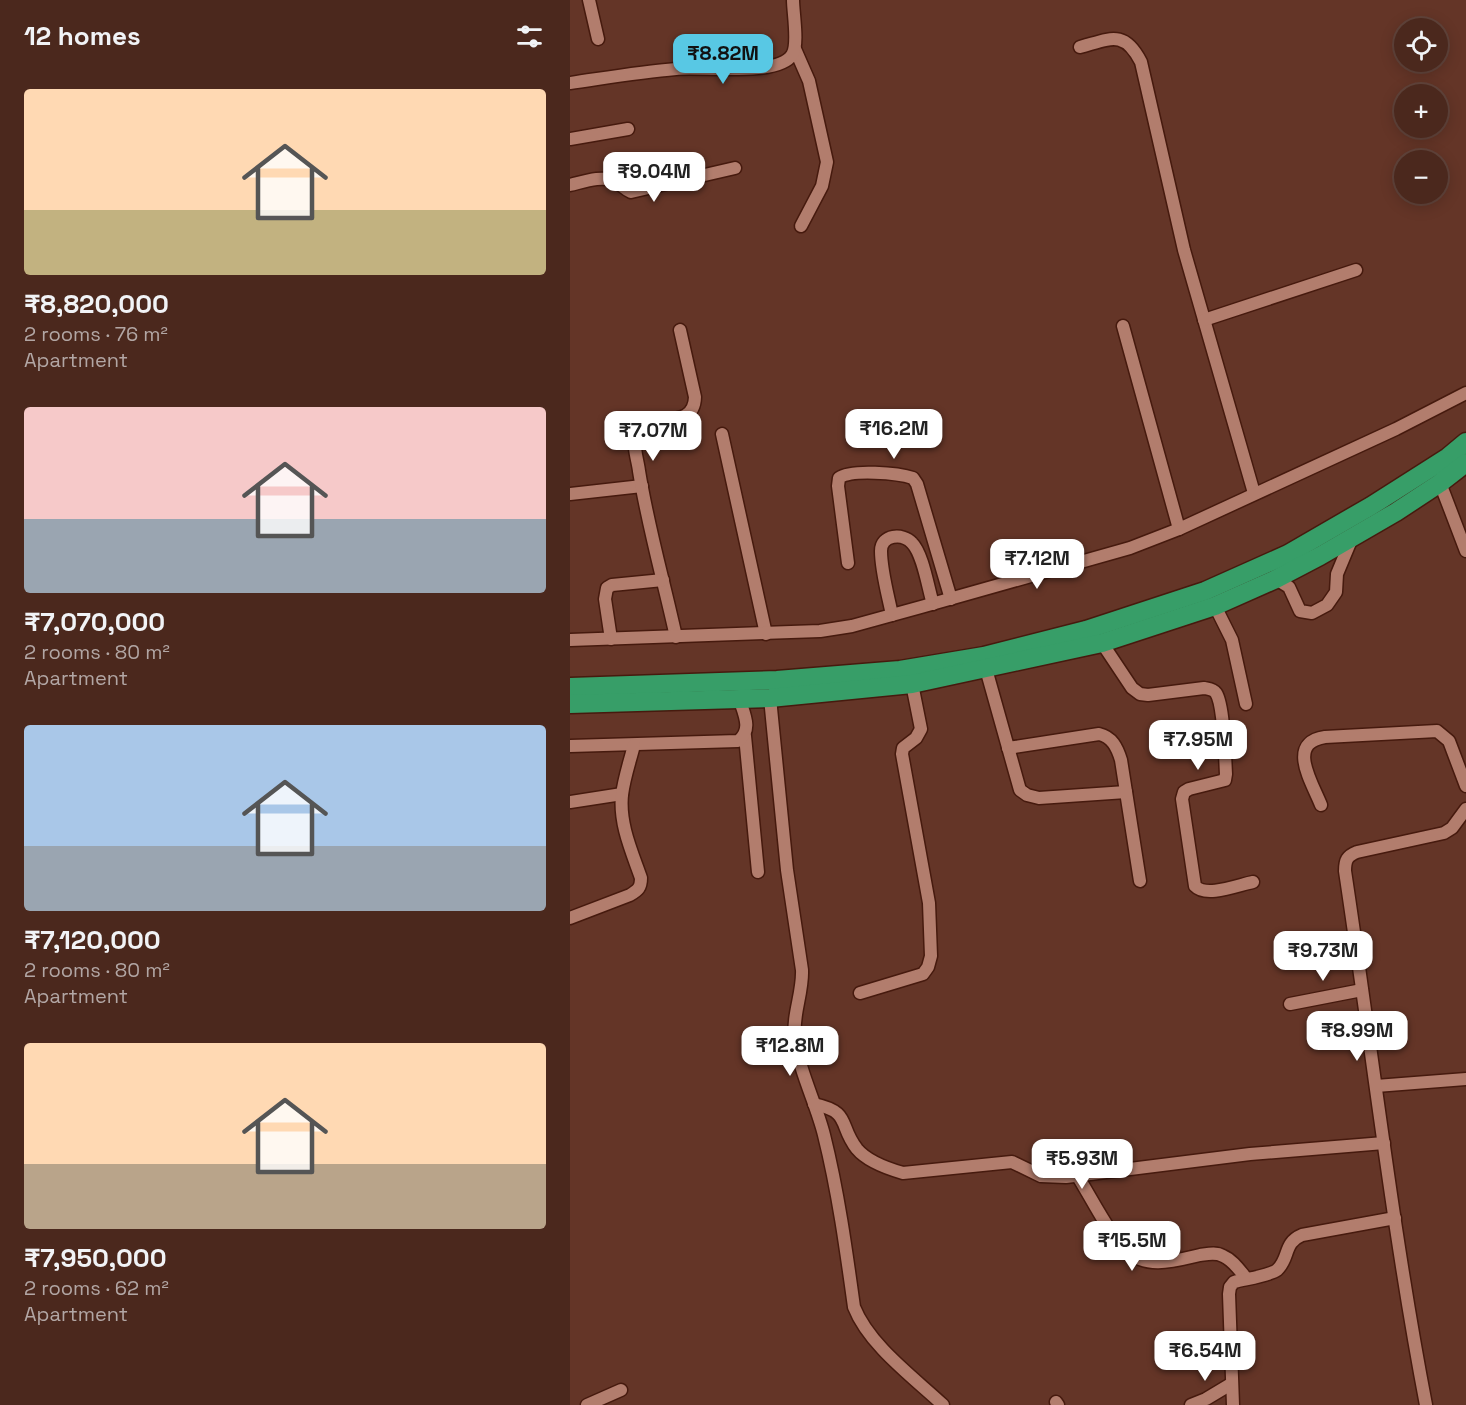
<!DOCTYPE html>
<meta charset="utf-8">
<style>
body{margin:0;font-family:"Space Grotesk",sans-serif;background:#523026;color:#f1f3f6;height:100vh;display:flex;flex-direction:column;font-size:22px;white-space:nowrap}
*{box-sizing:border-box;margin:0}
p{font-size:20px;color:#b2a6a4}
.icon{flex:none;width:33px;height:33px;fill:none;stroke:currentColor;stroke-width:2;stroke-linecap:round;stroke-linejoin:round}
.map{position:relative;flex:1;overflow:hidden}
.drawer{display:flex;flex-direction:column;background:#4b281d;width:570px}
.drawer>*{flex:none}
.buttons{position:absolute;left:824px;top:18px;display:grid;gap:12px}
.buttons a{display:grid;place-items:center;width:54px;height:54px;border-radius:50%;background:#4b281d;box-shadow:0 3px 15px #0003,0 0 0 2px #62443b;font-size:30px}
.price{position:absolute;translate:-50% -51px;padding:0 14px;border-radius:12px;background:#fff;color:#222;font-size:20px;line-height:39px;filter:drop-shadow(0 2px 3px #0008)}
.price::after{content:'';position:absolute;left:50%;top:36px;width:18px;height:14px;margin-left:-9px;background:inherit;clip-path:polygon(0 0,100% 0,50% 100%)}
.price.on{background:#58c8e4;color:#111}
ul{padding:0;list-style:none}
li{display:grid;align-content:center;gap:12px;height:318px;padding:0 24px}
li span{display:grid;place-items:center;height:186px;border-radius:6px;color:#555}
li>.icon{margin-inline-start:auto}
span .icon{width:108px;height:108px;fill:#fffc;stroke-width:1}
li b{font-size:26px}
h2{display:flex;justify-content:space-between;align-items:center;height:72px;padding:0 24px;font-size:26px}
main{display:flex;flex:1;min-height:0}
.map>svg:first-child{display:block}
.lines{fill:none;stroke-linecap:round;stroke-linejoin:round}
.minor-casing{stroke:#461a0e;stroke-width:15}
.highway-casing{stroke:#461a0e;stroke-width:21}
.minor{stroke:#b27d6d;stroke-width:12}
.highway{stroke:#379e68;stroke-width:18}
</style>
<main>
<section class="drawer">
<h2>12 homes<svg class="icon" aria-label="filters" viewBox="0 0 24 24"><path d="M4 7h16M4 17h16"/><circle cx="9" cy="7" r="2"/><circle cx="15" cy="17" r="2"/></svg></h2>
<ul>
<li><span style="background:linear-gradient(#ffd9b3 65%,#c2b280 0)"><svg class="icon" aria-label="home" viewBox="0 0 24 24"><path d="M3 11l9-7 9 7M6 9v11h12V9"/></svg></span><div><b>₹8,820,000</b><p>2 rooms · 76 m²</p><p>Apartment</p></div></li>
<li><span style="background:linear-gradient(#f6c9c9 60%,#9aa5b1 0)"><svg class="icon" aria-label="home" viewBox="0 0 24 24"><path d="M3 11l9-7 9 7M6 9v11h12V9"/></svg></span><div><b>₹7,070,000</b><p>2 rooms · 80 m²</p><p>Apartment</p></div></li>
<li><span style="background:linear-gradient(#a9c7e8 65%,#9aa5b1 0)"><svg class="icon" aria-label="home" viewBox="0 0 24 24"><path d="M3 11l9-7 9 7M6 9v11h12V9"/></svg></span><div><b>₹7,120,000</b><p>2 rooms · 80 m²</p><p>Apartment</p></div></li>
<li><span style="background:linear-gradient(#ffd9b3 65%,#b9a48a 0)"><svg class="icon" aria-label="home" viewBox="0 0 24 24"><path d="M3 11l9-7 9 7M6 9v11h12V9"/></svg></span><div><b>₹7,950,000</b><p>2 rooms · 62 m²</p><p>Apartment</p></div></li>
</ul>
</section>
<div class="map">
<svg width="896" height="1405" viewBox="0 0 896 1405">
<rect width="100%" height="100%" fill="#643527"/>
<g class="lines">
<!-- minor casing -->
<g class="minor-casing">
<g id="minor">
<polyline points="19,0 28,39"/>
<path d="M 510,47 C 540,39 554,29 571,62 L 614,250 L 684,493"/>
<polyline points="225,49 239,81 257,162 252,186 231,226"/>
<path d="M 0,83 C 35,78 70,72 106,69 C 130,66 208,77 222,55 C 229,45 223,13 223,0"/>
<polyline points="0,139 58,129"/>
<path d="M 0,185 C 13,182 32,175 44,181 C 51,184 54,189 61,192 L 165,168"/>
<polyline points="634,320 786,270"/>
<polyline points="553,326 609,529"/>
<polyline points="152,434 196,634"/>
<polyline points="870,483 896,551"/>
<polyline points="0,494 72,486"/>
<path d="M 278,563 L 268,486 L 269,478 C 281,469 328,473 343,478 L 347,484 L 381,599"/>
<polyline points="706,579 719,587 730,611 742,613 757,605 766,592 767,574 782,538"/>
<polyline points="645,606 662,640 676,704"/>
<path d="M 322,615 C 318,595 311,571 311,551 C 311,534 333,533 342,543 C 353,554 358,588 363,604"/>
<path d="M 106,637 C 94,582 78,527 69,471 C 68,461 62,445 66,435 C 75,408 124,434 125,397 L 110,330"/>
<polyline points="41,639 35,599 37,588 42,585 93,580"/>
<polyline points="0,640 250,631 282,626 351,607 560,548 609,529 826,429 896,393"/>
<path d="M 532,643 L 562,688 L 570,694 L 578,695 L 634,688 C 639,689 643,689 646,693 C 654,705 655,758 656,774 L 655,780 L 619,789 L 614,792 L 612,799 L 625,886 C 636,898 668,885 683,882"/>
<polyline points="416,669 450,790 457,795 469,798 556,792"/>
<path d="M 200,698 L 217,870 L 232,970 C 233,993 222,1015 225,1038 C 229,1071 246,1103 254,1135 C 268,1191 276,1249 284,1307 C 299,1345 343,1377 373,1405"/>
<polyline points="175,736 188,872"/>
<path d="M 0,746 L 168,741 C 183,730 174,714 169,698"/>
<path d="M 438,748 L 529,734 C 542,737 547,747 551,760 L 570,881"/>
<polyline points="0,802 52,794"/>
<path d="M 751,805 C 742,782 716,743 755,737 L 867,731 L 879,741 L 896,786"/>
<path d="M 0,918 L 60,895 C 68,890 71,888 71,878 C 62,852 49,824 52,795 C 54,778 60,761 64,745"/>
<polyline points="290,993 353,974 358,967 361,956 359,903 332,754 333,748 346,738 351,729 342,684"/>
<polyline points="720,1004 792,990"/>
<polyline points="806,1086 896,1079"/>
<path d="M 244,1104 C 282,1112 268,1125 287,1149 C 297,1161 319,1169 333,1173 L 442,1162 L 471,1176 L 496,1177 L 680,1154 L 814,1143"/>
<path d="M 507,1175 C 519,1194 541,1237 555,1250 C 578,1270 604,1261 630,1255 C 638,1254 646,1252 653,1256 C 663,1260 670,1271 676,1278"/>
<polyline points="486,1402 488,1405"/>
<polyline points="17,1405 51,1390"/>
<polyline points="621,1405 636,1399 661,1384"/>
<path d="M 663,1405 L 659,1294 L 660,1287 L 664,1282 C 675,1279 699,1276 707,1270 C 720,1258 713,1243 732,1235 L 825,1218"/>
<path d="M 856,1405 C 822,1228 802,1049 775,871 C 775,860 777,856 787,852 L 874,833 L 882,828 L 896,809"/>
</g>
</g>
<!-- highway casing -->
<g class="highway-casing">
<g id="highway">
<polyline points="0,687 207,680 330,670 414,656 516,630 635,591 718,554 801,506 878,457 896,442"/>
<polyline points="0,704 200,698 342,684 532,643 645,606 706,579 750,556 826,512 870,483 896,463"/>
</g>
</g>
<!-- minor -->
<use href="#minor" class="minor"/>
<!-- highway -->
<use href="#highway" class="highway"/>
</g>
</svg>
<div class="buttons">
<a><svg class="icon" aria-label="locate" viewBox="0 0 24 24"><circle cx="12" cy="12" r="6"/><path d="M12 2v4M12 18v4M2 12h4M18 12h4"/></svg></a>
<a>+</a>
<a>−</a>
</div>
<b class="price on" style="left:153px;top:85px">₹8.82M</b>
<b class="price" style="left:84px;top:203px">₹9.04M</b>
<b class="price" style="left:324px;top:460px">₹16.2M</b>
<b class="price" style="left:83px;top:462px">₹7.07M</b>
<b class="price" style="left:467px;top:590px">₹7.12M</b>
<b class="price" style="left:628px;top:771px">₹7.95M</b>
<b class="price" style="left:753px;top:982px">₹9.73M</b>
<b class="price" style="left:787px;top:1062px">₹8.99M</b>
<b class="price" style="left:220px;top:1077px">₹12.8M</b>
<b class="price" style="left:512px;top:1190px">₹5.93M</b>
<b class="price" style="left:562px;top:1272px">₹15.5M</b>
<b class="price" style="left:635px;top:1382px">₹6.54M</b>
</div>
</main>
